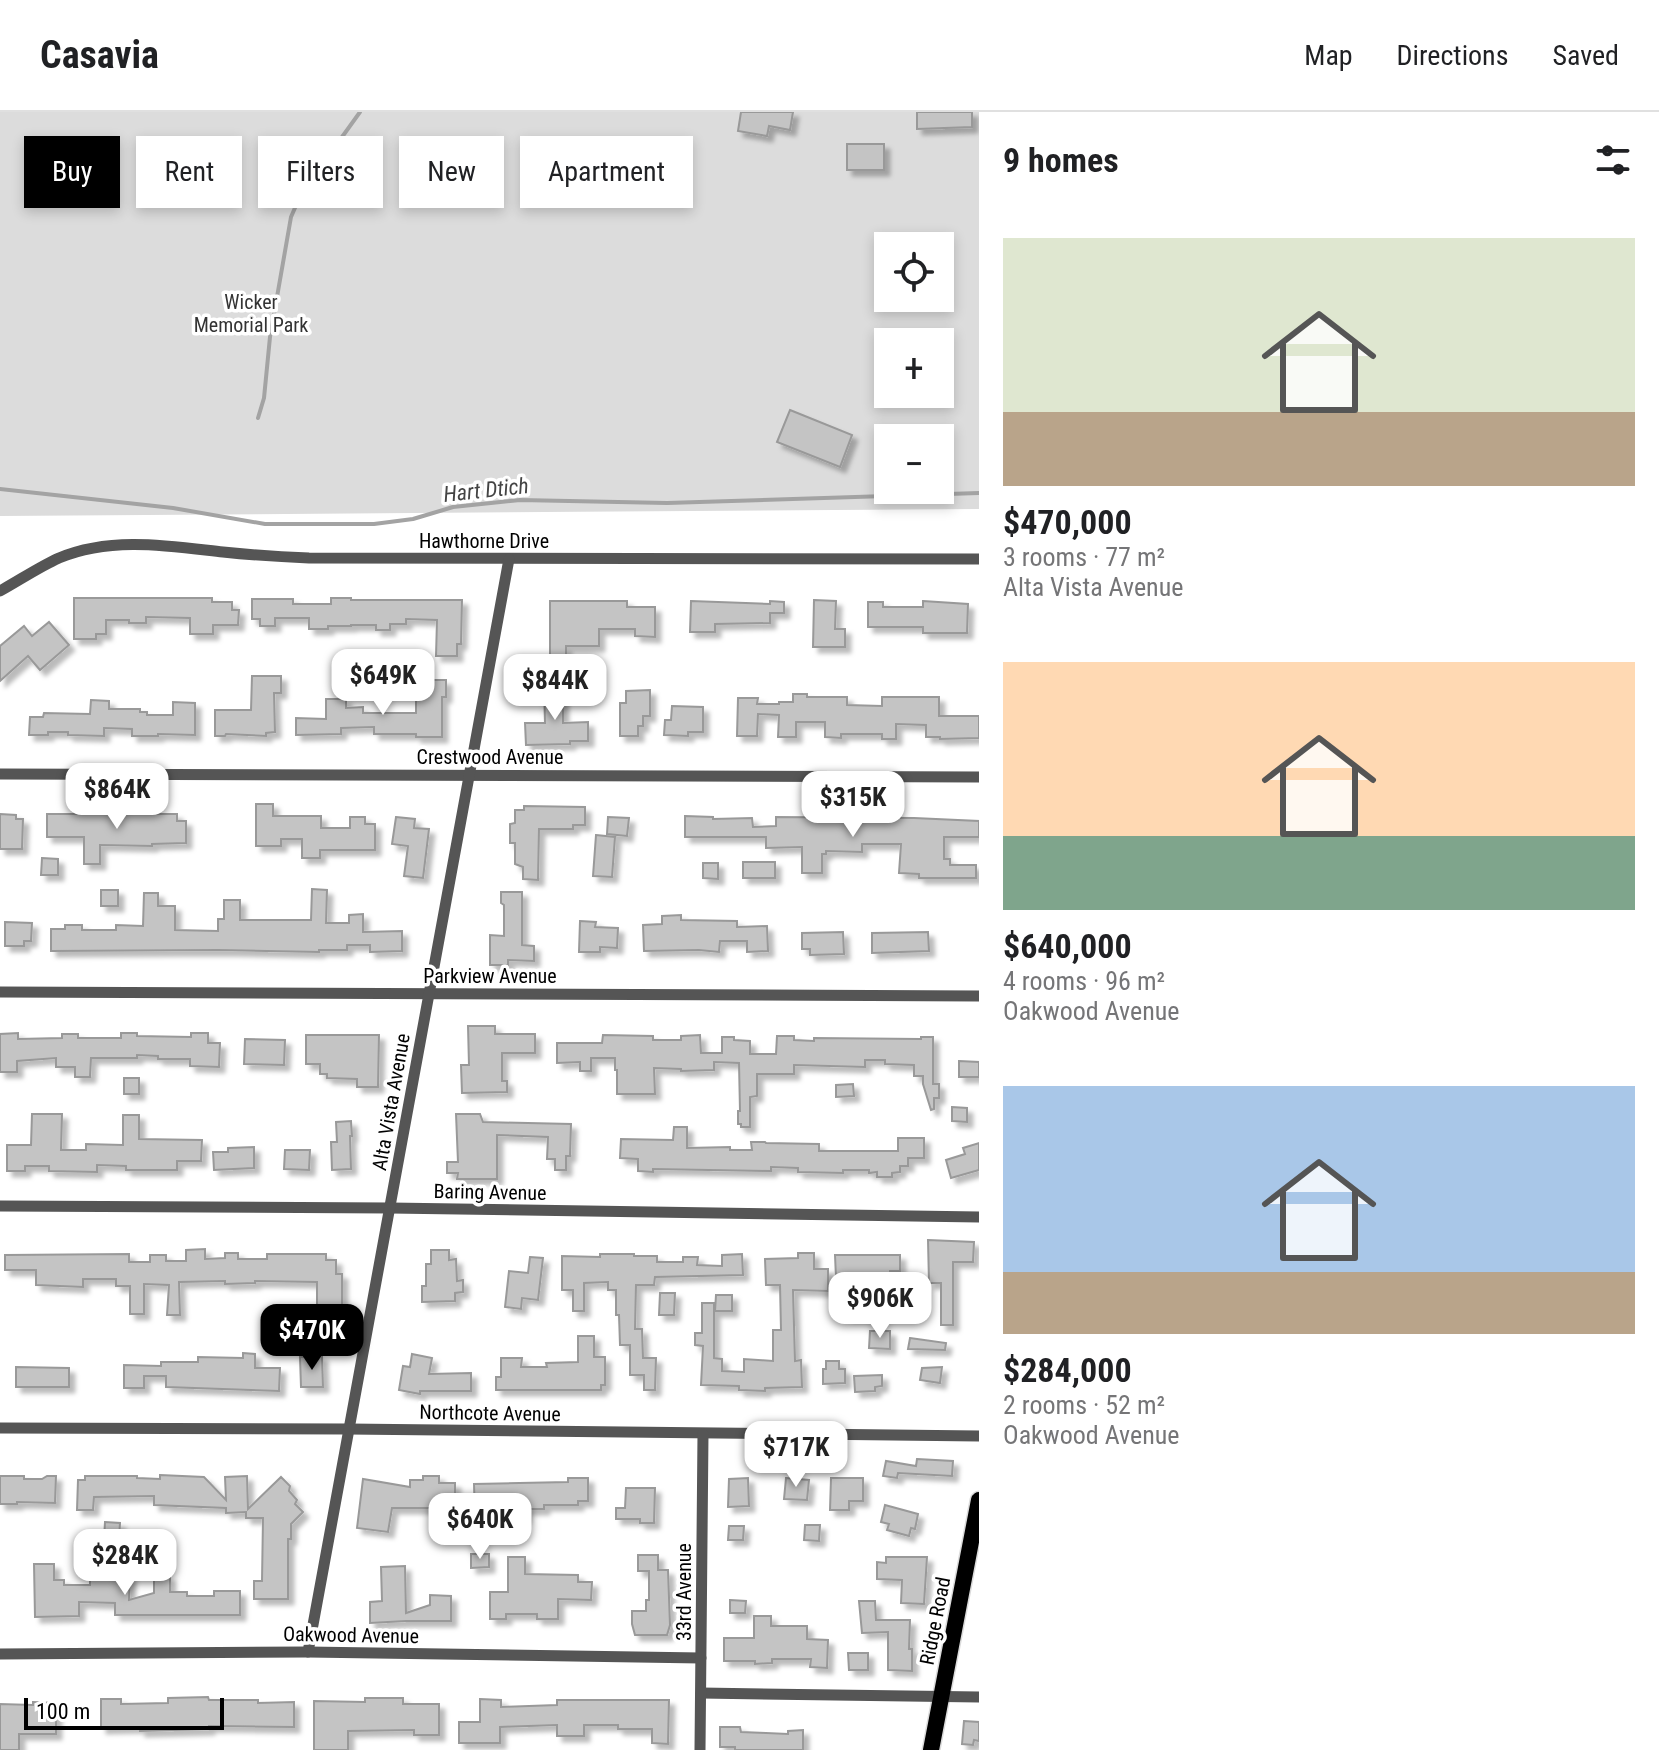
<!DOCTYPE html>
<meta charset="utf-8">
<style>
body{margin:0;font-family:"Roboto Condensed",sans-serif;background:#f2f2f2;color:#202124;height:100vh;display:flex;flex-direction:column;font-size:30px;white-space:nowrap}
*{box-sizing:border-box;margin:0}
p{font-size:26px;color:#757577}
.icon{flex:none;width:44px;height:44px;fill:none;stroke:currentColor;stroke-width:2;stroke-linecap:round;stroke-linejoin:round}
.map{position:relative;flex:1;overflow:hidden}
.side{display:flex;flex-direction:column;background:#fff;width:680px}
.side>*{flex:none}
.banner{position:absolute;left:24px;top:24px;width:760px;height:72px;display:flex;gap:16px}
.tools{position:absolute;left:874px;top:120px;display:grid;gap:16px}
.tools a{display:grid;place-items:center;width:80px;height:80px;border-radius:0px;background:#fff;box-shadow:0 4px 12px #0003;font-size:40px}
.scale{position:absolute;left:24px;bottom:20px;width:200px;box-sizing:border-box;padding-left:8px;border:4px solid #000;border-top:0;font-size:22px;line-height:28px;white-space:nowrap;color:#000;-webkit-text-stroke:6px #fff;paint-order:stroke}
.price{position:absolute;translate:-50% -68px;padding:0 18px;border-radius:16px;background:#fff;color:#222;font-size:26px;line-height:52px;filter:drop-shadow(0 2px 4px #0008)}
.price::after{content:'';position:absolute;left:50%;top:48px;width:24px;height:18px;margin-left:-12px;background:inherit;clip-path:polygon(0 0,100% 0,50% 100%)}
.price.selected{background:#000;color:#fff}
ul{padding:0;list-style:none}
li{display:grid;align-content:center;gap:16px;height:424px;padding:0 24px}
li span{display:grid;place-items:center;height:248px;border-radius:0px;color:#555}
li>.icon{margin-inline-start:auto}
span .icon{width:144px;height:144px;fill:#fffc;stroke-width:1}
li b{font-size:34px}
h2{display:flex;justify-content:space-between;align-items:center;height:96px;padding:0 24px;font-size:34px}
.chip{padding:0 28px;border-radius:0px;background:#fff;box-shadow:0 4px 12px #0003;font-size:28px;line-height:72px}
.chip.selected{background:#000;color:#fff}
header{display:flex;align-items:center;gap:48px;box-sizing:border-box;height:112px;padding:0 40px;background:#fff;border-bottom:2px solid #e0e0e0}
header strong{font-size:38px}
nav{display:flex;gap:44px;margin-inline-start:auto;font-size:28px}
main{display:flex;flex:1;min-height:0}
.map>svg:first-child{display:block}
.green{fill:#dcdcdc;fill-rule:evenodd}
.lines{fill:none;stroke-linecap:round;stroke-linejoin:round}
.stream{stroke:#a3a3a3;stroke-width:4}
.building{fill:#c4c4c4;stroke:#999;stroke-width:2;filter:url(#shadow)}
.primary-casing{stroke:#dbdbdb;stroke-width:19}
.minor{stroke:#555;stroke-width:11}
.primary{stroke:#000;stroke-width:16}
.labels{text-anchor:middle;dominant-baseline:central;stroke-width:7;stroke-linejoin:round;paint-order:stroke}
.park-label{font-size:20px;fill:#333;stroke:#fff}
.street-label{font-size:20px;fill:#000;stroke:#fff}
.water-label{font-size:22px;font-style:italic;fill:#444;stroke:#fff}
</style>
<header>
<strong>Casavia</strong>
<nav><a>Map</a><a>Directions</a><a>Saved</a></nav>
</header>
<main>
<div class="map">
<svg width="979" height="1638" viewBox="0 0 979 1638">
<defs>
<filter id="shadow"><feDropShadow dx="5.5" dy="5.5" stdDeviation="2" flood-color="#0004"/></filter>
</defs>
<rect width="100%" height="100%" fill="#fff"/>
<!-- green -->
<path class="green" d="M 0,0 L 979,0 L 979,397 L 0,404 ZM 888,134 L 940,134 L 940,186 L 888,186 ZM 888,230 L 940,230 L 940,282 L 888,282 ZM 888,326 L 940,326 L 940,378 L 888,378 Z"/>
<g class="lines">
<!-- stream -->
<g class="stream">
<polyline points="258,306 264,286 270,225 291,105 301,82 360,0"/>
<polyline points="0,377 173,396 265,412 374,412 413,407 453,395 520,388 667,391 979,381"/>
</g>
</g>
<!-- building -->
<g class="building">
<polygon points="741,0 793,0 790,18 769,14 767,24 738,19"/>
<polygon points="917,0 972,0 972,15 917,17"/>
<rect x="847" y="32" width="37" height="26"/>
<polygon points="790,298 852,323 840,355 777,330"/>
<polygon points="74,486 212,486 212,490 232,490 232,498 239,498 238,513 213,513 213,522 190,522 190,506 146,505 146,511 129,511 129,508 106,508 106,522 96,522 96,527 74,527"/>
<polygon points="331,486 351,486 351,488 462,488 461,532 457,532 457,544 436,544 437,508 406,507 406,512 390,512 390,518 376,518 376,513 351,513 351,514 328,514 328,517 309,517 309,506 275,506 275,514 260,514 260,507 252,507 252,487 293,487 293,492 331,492"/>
<polygon points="814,488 836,489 835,517 845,517 845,535 813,535"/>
<polygon points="550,489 627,489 627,495 655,495 655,525 635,524 635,517 599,517 599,534 566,534 566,544 550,544"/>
<polygon points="691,489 770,492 770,489 784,490 784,501 770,501 770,511 715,512 715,520 690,520"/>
<polygon points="923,489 968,492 967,521 923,521 923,515 868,515 868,490 883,490 883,495 923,495"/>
<polygon points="49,510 69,533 40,558 28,544 0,569 0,534 24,514 32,524"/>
<polygon points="252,564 281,564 281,581 274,581 275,620 266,621 266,624 226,622 225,624 215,624 215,598 251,598"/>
<polygon points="427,568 446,568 446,585 442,585 442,625 416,625 416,622 374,622 374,615 341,616 341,622 296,623 296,606 326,607 326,587 346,587 346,596 363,595 363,601 416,601 416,574 427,574"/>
<polygon points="563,571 563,611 588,610 588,629 570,629 570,632 526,633 525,611 545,611 544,572"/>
<polygon points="650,578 650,604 643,604 643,614 638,614 638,624 620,624 620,591 626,591 626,579"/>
<polygon points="793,582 807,582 807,585 847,585 847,593 882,594 882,585 939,585 939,604 979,604 979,626 940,627 940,625 926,625 926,613 896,612 896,627 882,627 882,622 841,622 841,626 825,625 825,610 796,610 796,625 778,625 779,603 758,602 757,624 737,624 738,586 758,586 757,592 779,592 779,590 793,590"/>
<polygon points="91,588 109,589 109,597 140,597 140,600 147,600 147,603 173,603 173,590 195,591 195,623 158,622 158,624 132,624 132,617 104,616 104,624 68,623 68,620 48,620 48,623 29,623 30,605 43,605 44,601 90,602"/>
<polygon points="672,594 703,595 703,620 688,620 688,624 664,623 665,608 671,608"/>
<polygon points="256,692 273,692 273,704 321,704 321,716 350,716 350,705 365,705 365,712 375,712 375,738 320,738 320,746 302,746 302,727 281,727 281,734 256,734"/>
<polygon points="524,694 585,695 585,713 573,713 573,717 539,717 538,768 523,767 523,755 515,752 515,731 510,731 510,712 515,711 515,698 524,698"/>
<polygon points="0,702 16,703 16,707 23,707 22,737 0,737"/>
<polygon points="47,702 177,702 177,709 186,709 186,731 152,732 152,734 100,733 100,752 84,752 84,725 47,725"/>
<polygon points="685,704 713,705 713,707 752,706 753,715 776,714 776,705 914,706 979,709 979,725 944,725 944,747 950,747 950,753 976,753 976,766 919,766 919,762 899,761 901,732 862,732 862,740 826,739 826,742 822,742 822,761 802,761 802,735 766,736 766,725 685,725"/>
<polygon points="396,705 415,707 414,716 429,717 423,766 404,764 408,734 392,732"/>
<polygon points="608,705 629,706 627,724 607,722"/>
<polygon points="596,723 615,725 612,765 593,764"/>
<polygon points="42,746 58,747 58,763 41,763"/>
<rect x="743" y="750" width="32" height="16"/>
<polygon points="703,751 718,751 718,767 703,766"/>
<polygon points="312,777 327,778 326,811 349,811 349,803 363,802 363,820 402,819 402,839 370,840 370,833 347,833 347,838 319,838 319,840 218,838 51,839 51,817 65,817 65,813 82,813 82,818 116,818 116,813 143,814 144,781 158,781 158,794 175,794 175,818 218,819 218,807 224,807 224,788 240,788 240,808 311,808"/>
<rect x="101" y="778" width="17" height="16"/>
<polygon points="501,780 522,780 522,833 534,834 534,849 508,848 508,853 490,853 490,823 504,824 504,793 501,791"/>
<polygon points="681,803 681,808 737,809 737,815 767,814 768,839 747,840 747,829 720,829 719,840 699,838 644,839 643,813 662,812 662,804"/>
<polygon points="580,809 596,810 595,815 618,816 617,836 600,835 600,840 579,840"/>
<polygon points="5,810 32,811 31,829 24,829 24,834 5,834"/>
<polygon points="843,820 844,842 810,843 810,837 802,837 802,821"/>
<polygon points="928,820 929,839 872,841 872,821"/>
<polygon points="468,914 495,914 495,922 535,922 535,941 502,941 502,969 507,969 507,980 462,981 461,953 469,953"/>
<polygon points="18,921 18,927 62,926 62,922 78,922 78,926 121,926 121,921 137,921 137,924 191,925 191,921 208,921 208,931 220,931 219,955 190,954 190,947 158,947 158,944 137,943 137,946 91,946 90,965 75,965 75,955 56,955 56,946 17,949 17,960 0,960 0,922"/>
<polygon points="306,923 379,923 378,975 357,975 357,967 327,966 327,962 320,962 320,952 306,952"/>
<polygon points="603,923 653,924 653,928 681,928 681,924 700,923 701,941 722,941 722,925 734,925 734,928 750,929 750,942 776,942 777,924 794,924 794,928 814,929 814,926 921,927 921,925 933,925 933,972 939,972 939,986 934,986 934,997 931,998 923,972 923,964 914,964 914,953 885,952 885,948 865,948 865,955 794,953 794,962 757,962 757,984 750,985 750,1015 741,1015 741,1012 738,1012 738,999 740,999 739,951 714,950 714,958 681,959 681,957 654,956 655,982 617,982 617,958 615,958 615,946 591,946 591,959 580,959 580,950 557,951 557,931 602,931"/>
<polygon points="245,927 285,928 284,953 244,952"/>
<polygon points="959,949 979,950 979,965 959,965"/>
<rect x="124" y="966" width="15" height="16"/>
<polygon points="853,972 854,984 836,985 836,973"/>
<polygon points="952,995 967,996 967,1010 952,1009"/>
<polygon points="32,1002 62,1002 61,1038 86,1038 86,1032 123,1033 123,1003 139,1003 139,1027 202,1028 201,1049 177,1049 177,1058 126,1058 126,1054 97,1053 97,1060 49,1059 49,1054 25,1054 25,1059 7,1059 7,1033 31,1033"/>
<polygon points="456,1002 480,1002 483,1010 571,1012 570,1044 566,1044 566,1058 555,1058 555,1047 547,1047 548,1025 497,1023 497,1067 457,1067 458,1061 447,1061 447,1050 458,1050"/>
<polygon points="351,1009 352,1024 350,1024 351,1057 332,1058 331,1030 337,1030 336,1010"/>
<polygon points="674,1015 687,1015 687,1036 730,1035 730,1038 752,1038 751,1030 765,1030 766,1031 819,1032 819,1039 898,1039 898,1026 924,1026 924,1046 908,1046 908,1054 900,1054 900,1060 892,1061 892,1065 877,1065 877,1060 869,1061 869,1058 843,1058 843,1061 798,1060 798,1056 771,1055 771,1059 653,1057 653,1060 638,1059 638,1047 620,1046 621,1027 673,1028"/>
<polygon points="979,1031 979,1058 951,1066 946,1048 965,1042 963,1036"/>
<polygon points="254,1035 254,1056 214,1058 213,1040 228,1040 228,1036"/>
<polygon points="285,1038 310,1038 309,1058 284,1057"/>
<polygon points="928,1128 974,1130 973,1150 953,1150 953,1213 941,1213 941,1171 929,1171"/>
<polygon points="205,1137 205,1147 225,1146 225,1141 238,1141 238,1147 267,1147 267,1142 326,1142 326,1148 336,1148 336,1162 342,1162 342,1196 317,1196 317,1170 255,1169 255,1171 225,1172 225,1169 179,1170 180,1203 167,1203 169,1173 144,1172 144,1202 130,1202 130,1174 116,1174 116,1167 83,1167 83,1175 36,1173 36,1158 5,1158 5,1143 129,1142 129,1150 150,1150 150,1143 166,1143 166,1149 186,1149 186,1138"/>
<polygon points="431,1138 449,1138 449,1148 456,1147 457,1169 463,1168 463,1180 455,1181 455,1189 422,1190 422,1174 426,1174 426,1152 431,1152"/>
<polygon points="798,1141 814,1141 814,1157 828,1157 828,1179 793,1178 795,1249 801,1248 802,1275 765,1276 765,1279 739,1278 739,1274 701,1273 703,1234 695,1233 695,1221 702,1221 702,1191 714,1191 714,1246 722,1247 722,1259 744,1260 744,1247 773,1249 773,1218 781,1218 780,1173 766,1173 765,1147 798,1146"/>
<polygon points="600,1142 634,1142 634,1144 657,1144 657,1150 683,1150 683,1145 698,1145 697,1153 722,1154 722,1143 742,1142 743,1163 655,1165 654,1173 636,1173 635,1217 642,1217 643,1246 656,1246 655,1278 644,1278 644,1263 630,1263 630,1233 620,1233 619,1203 616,1203 616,1178 608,1178 608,1170 584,1171 584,1199 573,1199 573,1178 562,1178 562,1144 600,1145"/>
<polygon points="835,1143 900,1143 900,1159 890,1159 890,1197 871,1197 871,1165 836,1166"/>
<polygon points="530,1145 543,1146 538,1188 522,1186 521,1197 505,1195 509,1159 528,1161"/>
<polygon points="660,1181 675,1181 674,1203 659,1203"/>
<polygon points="716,1183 732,1183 732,1199 715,1199"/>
<polygon points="849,1188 866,1188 865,1204 848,1204"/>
<polygon points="870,1219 890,1219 890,1237 869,1236"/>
<polygon points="578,1224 594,1224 594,1245 605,1245 605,1273 601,1273 601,1278 496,1278 496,1265 501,1265 501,1246 522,1246 521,1255 547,1255 546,1251 578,1250"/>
<polygon points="910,1226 946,1231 945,1238 908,1237"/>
<polygon points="243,1241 255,1242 255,1256 280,1256 279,1279 166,1275 166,1264 144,1264 144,1276 124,1276 124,1253 161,1254 161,1250 198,1250 198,1245 243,1246"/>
<polygon points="412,1242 432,1246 429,1262 471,1261 471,1279 420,1279 420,1282 399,1278 403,1254 410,1255"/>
<polygon points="322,1244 323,1275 301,1275 300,1245"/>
<polygon points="826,1249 839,1249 839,1257 845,1257 845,1271 823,1272 823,1257 826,1257"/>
<polygon points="16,1255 69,1256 69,1275 16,1275"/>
<polygon points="942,1255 940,1271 920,1268 922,1256"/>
<polygon points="882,1263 882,1274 875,1275 875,1279 855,1280 854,1264"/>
<polygon points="917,1347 953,1349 952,1364 898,1361 897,1366 883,1364 886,1349 916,1354"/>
<polygon points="160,1363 204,1365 226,1388 225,1365 247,1364 248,1397 281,1365 290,1374 289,1379 297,1388 295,1392 303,1400 291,1412 291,1427 288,1427 288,1487 254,1487 254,1469 262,1469 263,1406 246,1406 246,1400 226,1401 226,1396 154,1393 154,1384 94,1385 93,1398 77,1398 78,1368 85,1368 85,1364 137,1364 137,1366 160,1367"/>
<polygon points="0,1364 24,1364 24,1367 42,1367 47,1364 56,1364 55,1391 17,1390 17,1392 0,1392"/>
<polygon points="423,1364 439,1364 439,1371 455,1371 455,1396 392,1396 388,1420 357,1416 363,1367 410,1375 410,1368 423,1368"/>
<polygon points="568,1366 588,1366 588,1389 578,1389 578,1393 544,1393 544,1397 525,1397 525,1405 475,1406 474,1372 568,1370"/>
<polygon points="748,1366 749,1394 728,1395 729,1367"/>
<polygon points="786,1366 809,1368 807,1388 784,1387"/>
<polygon points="831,1366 863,1366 863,1389 849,1389 849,1398 830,1398"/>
<polygon points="626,1376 655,1376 654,1411 640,1411 640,1407 616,1407 616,1396 625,1396"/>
<polygon points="885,1393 918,1402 915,1417 911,1416 909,1424 887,1418 889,1412 881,1410"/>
<polygon points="105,1410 120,1411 119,1427 104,1427"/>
<polygon points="805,1413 820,1413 819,1429 804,1428"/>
<polygon points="729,1414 744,1414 743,1428 728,1428"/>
<polygon points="471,1442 489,1442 489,1455 471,1456"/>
<polygon points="638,1443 658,1443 658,1458 668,1458 670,1513 667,1523 635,1523 632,1512 632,1499 646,1499 646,1488 649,1488 649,1459 638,1459"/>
<polygon points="508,1445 525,1445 525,1462 578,1463 578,1470 592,1470 591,1488 558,1487 558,1507 537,1507 537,1502 506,1502 506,1507 490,1507 490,1480 508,1480"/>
<polygon points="886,1445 927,1445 924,1492 901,1491 902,1468 877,1467 877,1450 886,1451"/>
<polygon points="34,1452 54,1452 54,1468 64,1468 64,1473 90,1473 90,1463 130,1464 129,1488 154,1481 154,1464 170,1464 170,1480 187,1480 187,1484 214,1484 214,1479 240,1479 240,1503 115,1503 115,1491 79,1490 79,1504 35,1505"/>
<polygon points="405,1454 406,1501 430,1493 430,1483 451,1484 451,1509 406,1509 370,1511 370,1490 382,1489 381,1455"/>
<polygon points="730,1488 746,1489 745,1501 730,1501"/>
<polygon points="859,1489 875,1489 876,1508 910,1508 909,1537 912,1537 912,1559 888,1558 888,1520 862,1521"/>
<polygon points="754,1504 771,1504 771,1514 807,1514 807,1527 828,1528 827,1556 810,1555 811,1547 772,1547 772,1551 755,1552 755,1549 724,1549 724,1526 754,1526"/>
<polygon points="848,1541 868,1541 868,1558 849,1558"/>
<polygon points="208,1585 209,1588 258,1588 258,1591 294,1590 294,1615 209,1614 209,1617 140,1619 140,1615 101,1616 101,1587 121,1587 121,1592 168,1591 168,1586"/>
<polygon points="365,1586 403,1586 403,1592 439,1592 439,1623 414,1623 414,1618 348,1619 348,1638 314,1638 314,1589 365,1590"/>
<polygon points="480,1587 501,1588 501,1595 557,1593 557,1588 669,1588 668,1632 652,1631 652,1617 618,1617 618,1613 584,1613 584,1624 557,1624 557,1613 500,1615 500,1631 459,1631 459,1610 480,1610"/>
<polygon points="33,1590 56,1591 56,1622 19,1622 19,1638 0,1638 0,1592 33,1593"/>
<polygon points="964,1609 979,1610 979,1629 974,1628 973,1633 962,1632"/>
<polygon points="720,1615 740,1615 741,1620 788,1622 788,1619 803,1618 803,1638 735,1638 735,1635 720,1635"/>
</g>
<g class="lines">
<!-- primary casing -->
<g class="primary-casing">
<polyline id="primary" points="931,1638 979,1388"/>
</g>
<!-- minor -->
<g class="minor">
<path d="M 0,479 C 20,468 39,455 59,446 C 111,424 170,434 223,440 C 252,443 281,445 309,446 L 979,447"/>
<polyline points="0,662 979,665"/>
<polyline points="0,880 979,884"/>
<polyline points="0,1094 390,1096 979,1105"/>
<polyline points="0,1316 348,1317 979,1324"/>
<polyline points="308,1540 509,447"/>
<polyline points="0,1542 308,1540 701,1546"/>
<polyline points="701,1581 979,1585"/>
<polyline points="700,1638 703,1322"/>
</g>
<!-- primary -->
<use href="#primary" class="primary"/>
</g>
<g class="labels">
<!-- park labels -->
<g class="park-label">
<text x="251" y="190">Wicker<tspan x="251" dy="23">Memorial Park</tspan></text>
</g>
<!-- street labels -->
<g class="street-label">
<text x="484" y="429">Hawthorne Drive</text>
<text x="490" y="645">Crestwood Avenue</text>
<text x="490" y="864">Parkview Avenue</text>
<text transform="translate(391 990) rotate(-80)">Alta Vista Avenue</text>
<text transform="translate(490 1080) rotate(1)">Baring Avenue</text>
<text transform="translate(490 1301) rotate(1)">Northcote Avenue</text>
<text transform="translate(684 1480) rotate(-90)">33rd Avenue</text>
<text transform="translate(935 1509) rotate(-79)">Ridge Road</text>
<text transform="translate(351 1523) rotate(1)">Oakwood Avenue</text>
</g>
<!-- water labels -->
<g class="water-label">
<text transform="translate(486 378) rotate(-6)">Hart Dtich</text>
</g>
</g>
</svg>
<div class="tools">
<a><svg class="icon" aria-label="locate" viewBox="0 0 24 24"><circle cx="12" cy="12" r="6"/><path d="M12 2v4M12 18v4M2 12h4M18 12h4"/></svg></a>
<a>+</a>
<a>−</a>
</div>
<div class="scale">100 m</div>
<b class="price" style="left:383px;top:605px">$649K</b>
<b class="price" style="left:555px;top:610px">$844K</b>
<b class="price" style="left:117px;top:719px">$864K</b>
<b class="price" style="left:853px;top:727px">$315K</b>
<b class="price" style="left:880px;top:1228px">$906K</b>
<b class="price selected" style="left:312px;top:1260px">$470K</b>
<b class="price" style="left:796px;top:1377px">$717K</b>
<b class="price" style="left:480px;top:1449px">$640K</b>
<b class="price" style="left:125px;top:1485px">$284K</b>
<div class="banner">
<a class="chip selected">Buy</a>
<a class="chip">Rent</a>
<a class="chip">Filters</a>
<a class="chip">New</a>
<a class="chip">Apartment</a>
</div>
</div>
<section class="side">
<h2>9 homes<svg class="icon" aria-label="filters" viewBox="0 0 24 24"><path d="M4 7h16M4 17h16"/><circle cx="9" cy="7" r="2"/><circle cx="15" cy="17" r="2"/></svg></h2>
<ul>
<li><span style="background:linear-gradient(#dfe7d0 70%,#b9a48a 0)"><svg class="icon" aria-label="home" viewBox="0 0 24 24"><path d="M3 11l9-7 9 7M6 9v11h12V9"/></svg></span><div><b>$470,000</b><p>3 rooms · 77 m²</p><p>Alta Vista Avenue</p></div></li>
<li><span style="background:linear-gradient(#ffd9b3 70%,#7fa58c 0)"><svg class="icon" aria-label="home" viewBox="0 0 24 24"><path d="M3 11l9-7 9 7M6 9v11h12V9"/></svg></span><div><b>$640,000</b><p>4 rooms · 96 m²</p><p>Oakwood Avenue</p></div></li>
<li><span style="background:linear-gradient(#a9c7e8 75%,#b9a48a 0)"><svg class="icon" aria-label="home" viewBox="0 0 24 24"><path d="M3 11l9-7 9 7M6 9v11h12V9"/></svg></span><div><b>$284,000</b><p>2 rooms · 52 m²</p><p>Oakwood Avenue</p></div></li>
</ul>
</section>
</main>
